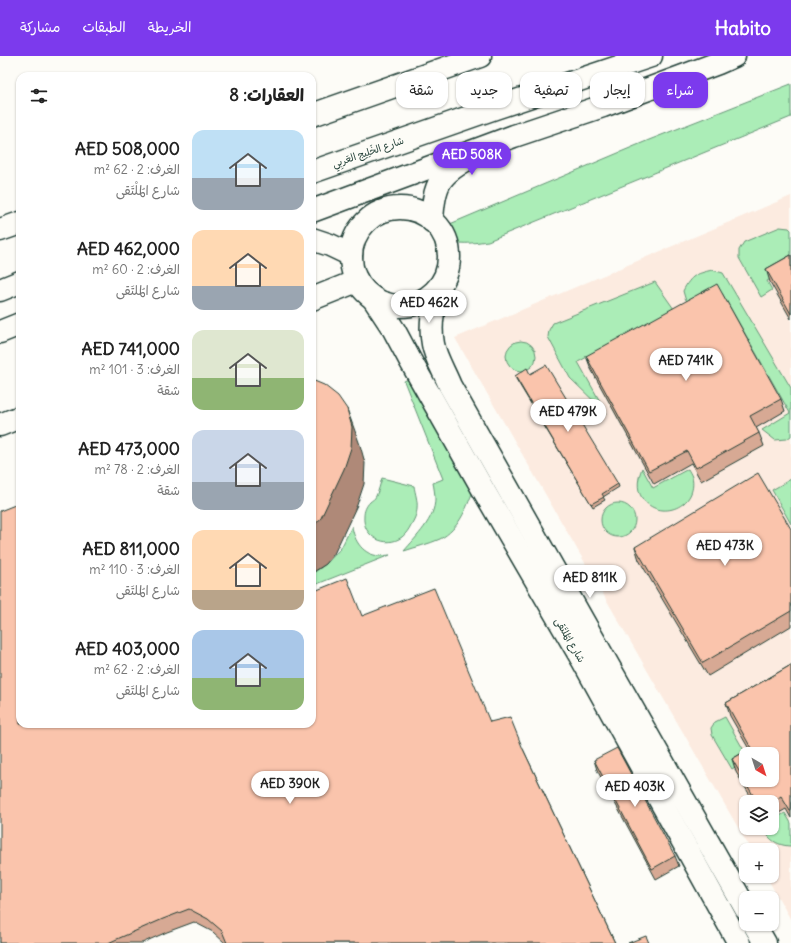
<!DOCTYPE html>
<html lang="ar">
<meta charset="utf-8">
<style>
body{margin:0;font-family:Delius,"Playpen Sans Arabic",sans-serif;background:#f2f2f2;color:#222;direction:rtl;height:100vh;display:flex;flex-direction:column;font-size:15px;white-space:nowrap}
*{box-sizing:border-box;margin:0}
p{font-size:13px;color:#767676}
.icon{flex:none;width:22px;height:22px;fill:none;stroke:currentColor;stroke-width:2;stroke-linecap:round;stroke-linejoin:round}
.map{position:relative;flex:1;overflow:hidden;direction:ltr}
.panel{position:absolute;left:16px;top:16px;width:300px;height:656px;display:flex;flex-direction:column;background:#fff;border-radius:12px;box-shadow:0 1px 3px #0004;direction:rtl}
.panel>*{flex:none}
.hud{position:absolute;left:328px;top:16px;width:380px;height:36px;direction:rtl;display:flex;gap:8px}
.needle{width:26px;rotate:141deg}
.controls{position:absolute;left:739px;top:691px;display:grid;gap:8px}
.controls a{display:grid;place-items:center;width:40px;height:40px;border-radius:8px;background:#fff;box-shadow:0 1px 3px #0004;font-size:20px}
.price{position:absolute;translate:-50% -34px;padding:0 9px;border-radius:14px;background:#fff;color:#222;font-size:13px;line-height:26px;filter:drop-shadow(0 1px 2px #0008)}
.price::after{content:'';position:absolute;left:50%;top:24px;width:12px;height:9px;margin-left:-6px;background:inherit;clip-path:polygon(0 0,100% 0,50% 100%)}
.price.current{background:#7c3aed;color:#fff}
ul{padding:0;list-style:none}
li{display:flex;align-items:center;gap:12px;height:100px;padding:0 12px}
li span{display:grid;place-items:center;flex:none;width:112px;height:80px;border-radius:12px;color:#555}
li>.icon{margin-inline-start:auto}
span .icon{width:48px;height:48px;fill:#fffc;stroke-width:1}
li b{font-size:17px}
h2{display:flex;justify-content:space-between;align-items:center;height:48px;padding:0 12px;font-size:17px}
.pill{padding:0 14px;border-radius:12px;background:#fff;box-shadow:0 1px 3px #0004;font-size:14px;line-height:36px}
.pill.current{background:#7c3aed;color:#fff}
header{display:flex;align-items:center;gap:24px;box-sizing:border-box;height:56px;padding:0 20px;background:#7c3aed;color:#fff}
header strong{font-size:19px}
nav{display:flex;gap:22px;margin-inline-start:auto;font-size:14px}
.map>svg:first-child{display:block}
.built{fill:#fcebe0;fill-rule:evenodd}
.grass{fill:#abedb7;stroke:#659576}
.lines{fill:none;stroke-linecap:round;stroke-linejoin:round}
.secondary-casing{stroke:#1f3d34;stroke-width:25}
.primary-casing{stroke:#1f3d34;stroke-width:25}
.highway-casing{stroke:#1f3d34;stroke-width:25}
.secondary{stroke:#fdfcf7;stroke-width:22}
.primary{stroke:#fdfcf7;stroke-width:22}
.highway{stroke:#fdfcf7;stroke-width:22}
.wall{fill:#d7a994;stroke:#1f3d34}
.shaded-wall{fill:#af8978;stroke:#1f3d34}
.building{fill:#fac4ac;stroke:#1f3d34;fill-rule:evenodd}
.labels{text-anchor:middle;dominant-baseline:central;stroke-width:3;stroke-linejoin:round;paint-order:stroke}
.street-label{font-size:10px;fill:#1f3d34;stroke:#fdfcf7}
</style>
<header>
<strong>Habito</strong>
<nav><a>الخريطة</a><a>الطبقات</a><a>مشاركة</a></nav>
</header>
<div class="map">
<svg width="791" height="887" viewBox="0 0 791 887">
<rect width="100%" height="100%" fill="#fdfcf7"/>
<filter id="ink" filterUnits="userSpaceOnUse"><feTurbulence type="fractalNoise" baseFrequency=".025" numOctaves="2"/><feDisplacementMap in="SourceGraphic" scale="8" xChannelSelector="R" yChannelSelector="G"/><feConvolveMatrix kernelMatrix="1 2 1 2 8 2 1 2 1" color-interpolation-filters="sRGB"/></filter>
<g filter="url(#ink)">
<!-- built -->
<path class="built" d="M 791,140 L 791,864 L 766,820 L 772,820 L 772,794 L 751,794 L 455,282 ZM 746,698 L 772,698 L 772,724 L 746,724 ZM 746,746 L 772,746 L 772,772 L 746,772 Z"/>
<!-- grass -->
<g class="grass">
<path d="M 791,28 L 791,61 L 488,185 C 478,186 451,192 447,179 C 446,175 447,171 450,168 L 649,84 Z"/>
<polygon points="780,171 789,172 791,174 791,211 767,225 772,234 761,241 739,202 739,194 744,186"/>
<path d="M 712,214 L 723,217 L 791,332 L 791,380 L 787,383 L 775,384 L 762,374 L 790,357 L 722,237 L 692,254 L 685,242 L 683,235 C 691,219 696,218 712,214 Z"/>
<polygon points="655,226 674,253 578,306 607,358 570,322 548,281 549,274 553,267"/>
<circle cx="521" cy="300" r="15"/>
<path d="M 411,322 L 473,435 C 466,453 459,473 440,483 C 429,488 416,491 404,495 C 416,481 435,463 435,443 C 435,438 434,432 433,427 L 443,423 L 404,325 Z"/>
<path d="M 642,412 L 653,432 L 688,413 C 689,415 691,418 692,421 C 699,450 660,467 642,442 C 636,432 638,422 642,412 Z"/>
<path d="M 382,422 L 414,430 C 415,437 418,445 417,452 C 417,458 414,464 411,469 C 409,473 406,478 402,481 C 386,493 362,481 364,460 C 364,455 366,450 370,446 C 372,444 375,443 376,440 C 379,434 380,428 382,422 Z"/>
<polygon points="791,423 791,468 772,434"/>
<circle cx="618" cy="464" r="17"/>
<path d="M 352,470 C 354,485 363,499 380,500 C 383,500 387,499 390,499 L 312,530 L 312,518 L 326,508 L 341,492 Z"/>
<polygon points="725,661 746,698 746,704 732,713 712,679 711,672 715,666"/>
<path d="M 785,757 L 791,767 L 791,790 C 783,790 774,787 769,781 C 767,779 765,775 763,772 L 772,772 L 772,764 Z"/>
</g>
<g class="lines">
<!-- secondary casing -->
<g class="secondary-casing">
<g id="secondary">
<circle cx="400" cy="201" r="49"/>
<path d="M 432,165 C 434,127 439,118 473,100"/>
<polyline points="312,183 330,189 351,199"/>
<path d="M 440,230 C 434,249 429,267 433,288 C 435,301 445,317 450,330 L 746,853"/>
<polyline points="373,242 394,274 410,304 484,435 583,605 739,887"/>
<polyline points="312,243 357,225"/>
<polyline points="0,369 20,361"/>
<polyline points="754,868 765,887"/>
</g>
</g>
<!-- primary casing -->
<g class="primary-casing">
<g id="primary">
<polyline points="312,155 514,80 603,50 718,7 734,0"/>
<polyline points="0,276 20,268"/>
</g>
</g>
<!-- highway casing -->
<g class="highway-casing">
<g id="highway">
<polyline points="312,59 480,0"/>
<polyline points="312,116 495,52 651,0"/>
<polyline points="0,174 20,167"/>
<polyline points="0,234 20,226"/>
</g>
</g>
<!-- secondary -->
<use href="#secondary" class="secondary"/>
<!-- primary -->
<use href="#primary" class="primary"/>
<!-- highway -->
<use href="#highway" class="highway"/>
</g>
<!-- wall -->
<g class="wall">
<polygon points="791,199 791,263 770,226 766,213"/>
<polygon points="586,300 781,343 785,355 756,372 759,377 764,390 701,425 691,407 654,428 591,313"/>
<polygon points="530,318 618,428 619,431 603,441 605,444 593,451 516,323 515,320"/>
<polygon points="791,473 791,570 708,620 639,504 635,491"/>
<polygon points="362,560 523,693 615,887 225,887 213,876 194,866 167,876 142,887 0,887 20,668"/>
<polygon points="791,609 791,762 786,753 772,761 772,746 754,746 736,716 732,703 749,693 730,660 726,647"/>
<polygon points="594,704 675,800 679,810 656,823 597,714"/>
</g>
<!-- shaded-wall -->
<polygon class="shaded-wall" points="347,353 360,389 365,407 364,428 357,449 334,498 326,508 312,517 312,472"/>
<!-- building -->
<g class="building">
<polygon points="791,199 791,258 766,213"/>
<polygon points="717,228 781,343 750,360 759,377 696,412 687,395 649,415 586,300"/>
<polygon points="546,309 618,428 602,438 604,441 591,448 515,320 527,312 530,318"/>
<polygon points="312,324 324,329 338,340 347,353 352,371 351,392 344,413 321,462 312,472"/>
<polygon points="758,417 791,473 791,555 703,607 635,491"/>
<polygon points="20,447 20,668 312,668 312,536 347,522 362,560 434,532 490,666 510,661 523,693 615,887 227,887 222,875 208,863 189,853 163,863 108,887 0,887 0,455"/>
<path d="M 791,609 L 791,755 L 790,755 L 781,740 L 772,746 L 757,746 L 732,703 L 751,692 L 726,647 ZM 746,698 L 772,698 L 772,724 L 746,724 Z"/>
<polygon points="617,692 675,800 652,813 594,704"/>
<polygon points="646,880 649,887 628,887"/>
</g>
</g>
<g class="labels">
<!-- street labels -->
<g class="street-label">
<text transform="translate(368 96) rotate(-19)">شارع الخَلِيج العَربِي</text>
<text transform="translate(570 584) rotate(60)">شارع المُلتَقى</text>
</g>
</g>
</svg>
<div class="controls">
<a><svg class="needle" viewBox="-14 -14 28 28"><path d="M0-13l5 13h-10z" fill="#e53935"/><path d="M0 13l5-13h-10z" fill="#767676"/></svg></a>
<a><svg class="icon" aria-label="layers" viewBox="0 0 24 24"><path d="M12 4l9 5-9 5-9-5zM3 14l9 5 9-5"/></svg></a>
<a>+</a>
<a>−</a>
</div>
<b class="price current" style="left:472px;top:120px">AED 508K</b>
<b class="price" style="left:429px;top:268px">AED 462K</b>
<b class="price" style="left:686px;top:326px">AED 741K</b>
<b class="price" style="left:568px;top:377px">AED 479K</b>
<b class="price" style="left:725px;top:511px">AED 473K</b>
<b class="price" style="left:590px;top:543px">AED 811K</b>
<b class="price" style="left:290px;top:749px">AED 390K</b>
<b class="price" style="left:635px;top:752px">AED 403K</b>
<div class="hud">
<a class="pill current">شراء</a>
<a class="pill">إيجار</a>
<a class="pill">تصفية</a>
<a class="pill">جديد</a>
<a class="pill">شقة</a>
</div>
<section class="panel">
<h2>العقارات: 8<svg class="icon" aria-label="filters" viewBox="0 0 24 24"><path d="M4 7h16M4 17h16"/><circle cx="9" cy="7" r="2"/><circle cx="15" cy="17" r="2"/></svg></h2>
<ul>
<li><span style="background:linear-gradient(#bfe0f5 60%,#9aa5b1 0)"><svg class="icon" aria-label="home" viewBox="0 0 24 24"><path d="M3 11l9-7 9 7M6 9v11h12V9"/></svg></span><div><b>AED 508,000</b><p>الغرف: 2 · 62 m²</p><p>شارع المُلْتَقى</p></div></li>
<li><span style="background:linear-gradient(#ffd9b3 70%,#9aa5b1 0)"><svg class="icon" aria-label="home" viewBox="0 0 24 24"><path d="M3 11l9-7 9 7M6 9v11h12V9"/></svg></span><div><b>AED 462,000</b><p>الغرف: 2 · 60 m²</p><p>شارع المُلتَقى</p></div></li>
<li><span style="background:linear-gradient(#dfe7d0 60%,#8fb573 0)"><svg class="icon" aria-label="home" viewBox="0 0 24 24"><path d="M3 11l9-7 9 7M6 9v11h12V9"/></svg></span><div><b>AED 741,000</b><p>الغرف: 3 · 101 m²</p><p>شقة</p></div></li>
<li><span style="background:linear-gradient(#c9d6e8 65%,#9aa5b1 0)"><svg class="icon" aria-label="home" viewBox="0 0 24 24"><path d="M3 11l9-7 9 7M6 9v11h12V9"/></svg></span><div><b>AED 473,000</b><p>الغرف: 2 · 78 m²</p><p>شقة</p></div></li>
<li><span style="background:linear-gradient(#ffd9b3 75%,#b9a48a 0)"><svg class="icon" aria-label="home" viewBox="0 0 24 24"><path d="M3 11l9-7 9 7M6 9v11h12V9"/></svg></span><div><b>AED 811,000</b><p>الغرف: 3 · 110 m²</p><p>شارع المُلتَقى</p></div></li>
<li><span style="background:linear-gradient(#a9c7e8 60%,#8fb573 0)"><svg class="icon" aria-label="home" viewBox="0 0 24 24"><path d="M3 11l9-7 9 7M6 9v11h12V9"/></svg></span><div><b>AED 403,000</b><p>الغرف: 2 · 62 m²</p><p>شارع المُلتَقى</p></div></li>
</ul>
</section>
</div>
